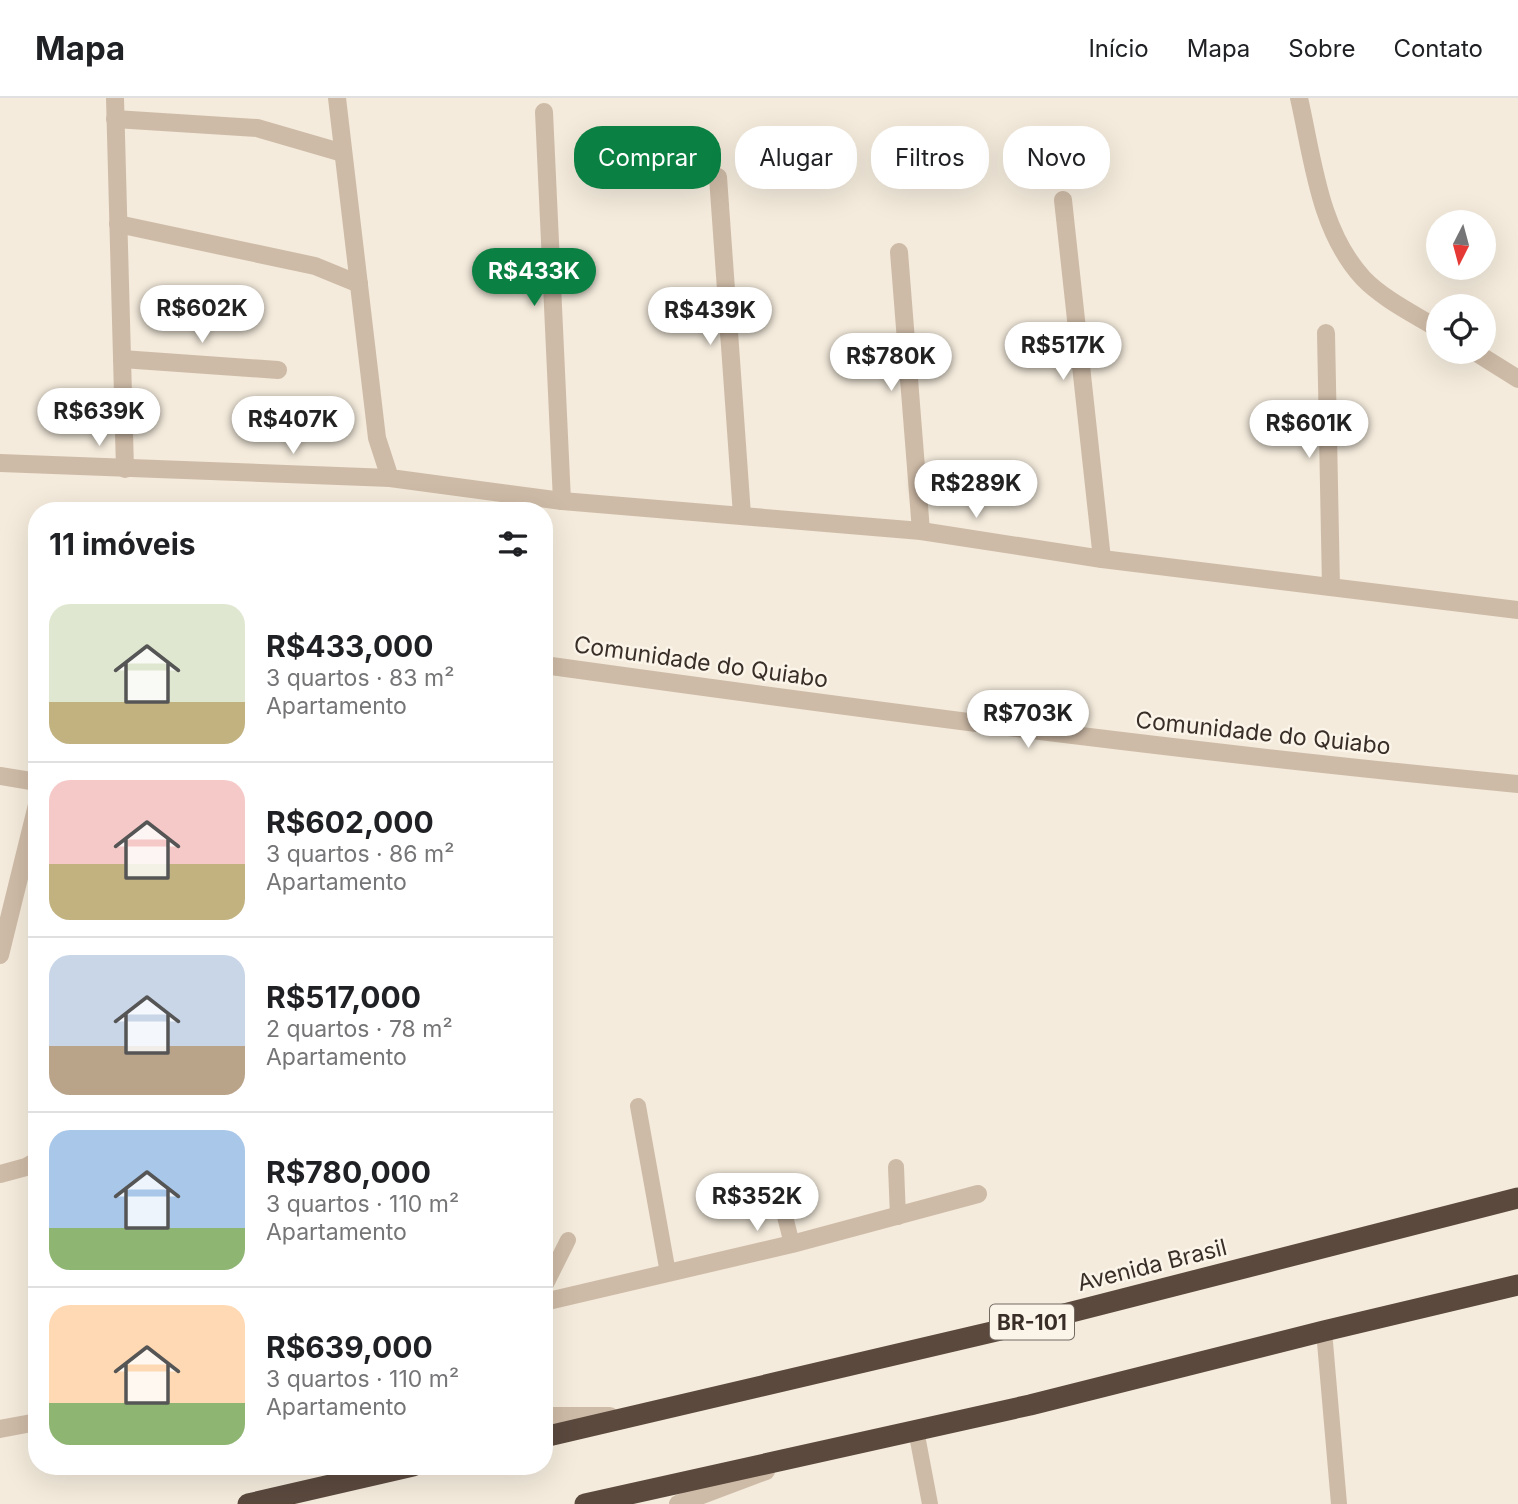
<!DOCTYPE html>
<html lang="pt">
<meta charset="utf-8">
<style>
body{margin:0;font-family:Inter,sans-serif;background:#f6f6f6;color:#202124;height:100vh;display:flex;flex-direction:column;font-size:26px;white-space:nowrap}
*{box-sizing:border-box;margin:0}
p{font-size:23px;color:#757577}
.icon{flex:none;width:38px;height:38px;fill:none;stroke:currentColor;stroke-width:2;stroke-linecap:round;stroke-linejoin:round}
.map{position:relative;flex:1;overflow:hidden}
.side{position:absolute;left:28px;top:404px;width:525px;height:973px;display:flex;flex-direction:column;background:#fff;border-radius:28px;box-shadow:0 7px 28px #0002}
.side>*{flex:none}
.hud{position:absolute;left:574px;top:28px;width:665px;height:63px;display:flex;gap:14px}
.needle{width:46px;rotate:186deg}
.buttons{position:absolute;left:1426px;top:112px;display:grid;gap:14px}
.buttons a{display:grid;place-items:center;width:70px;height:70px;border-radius:50%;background:#fff;box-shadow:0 7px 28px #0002;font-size:35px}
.price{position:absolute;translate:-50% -60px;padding:0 16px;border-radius:24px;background:#fff;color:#222;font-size:23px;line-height:46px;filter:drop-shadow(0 2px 4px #0008)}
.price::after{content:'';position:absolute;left:50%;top:42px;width:21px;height:16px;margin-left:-10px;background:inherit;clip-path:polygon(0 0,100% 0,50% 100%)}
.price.current{background:#0b8043;color:#fff}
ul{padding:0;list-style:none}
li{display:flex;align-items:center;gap:21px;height:175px;padding:0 21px}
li+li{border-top:2px solid #e0e0e0}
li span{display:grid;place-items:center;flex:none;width:196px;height:140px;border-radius:21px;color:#555}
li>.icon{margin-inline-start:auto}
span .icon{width:84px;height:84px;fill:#fffc;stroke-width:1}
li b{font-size:30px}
h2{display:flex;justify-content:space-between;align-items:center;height:84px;padding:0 21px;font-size:30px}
.pill{padding:0 24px;border-radius:28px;background:#fff;box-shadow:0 7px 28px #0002;font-size:24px;line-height:63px}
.pill.current{background:#0b8043;color:#fff}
header{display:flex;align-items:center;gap:42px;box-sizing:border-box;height:98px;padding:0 35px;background:#fff;border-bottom:2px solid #e0e0e0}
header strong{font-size:33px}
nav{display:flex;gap:38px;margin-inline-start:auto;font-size:24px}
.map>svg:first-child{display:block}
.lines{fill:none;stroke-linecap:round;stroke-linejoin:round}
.service{stroke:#cebba7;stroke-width:16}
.minor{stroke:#cebba7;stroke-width:18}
.tertiary{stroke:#cebba7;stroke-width:18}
.motorway{stroke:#5b493e;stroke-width:21}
.labels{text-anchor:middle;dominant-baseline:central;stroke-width:5;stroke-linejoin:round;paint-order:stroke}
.shield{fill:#fbf4e9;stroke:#736a62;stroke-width:2}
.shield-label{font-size:21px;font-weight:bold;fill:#392f28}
.street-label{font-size:23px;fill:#392f28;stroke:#fbf4e9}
</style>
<header>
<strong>Mapa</strong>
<nav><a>Início</a><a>Mapa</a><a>Sobre</a><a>Contato</a></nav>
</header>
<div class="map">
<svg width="1518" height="1406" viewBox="0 0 1518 1406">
<rect width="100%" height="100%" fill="#f4ebdc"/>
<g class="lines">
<!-- service -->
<g class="service">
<polyline points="638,1008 668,1175"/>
<polyline points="896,1069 898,1119"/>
<polyline points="777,1087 792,1146"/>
<polyline points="544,1190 568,1142"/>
<polyline points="1324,1233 1339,1406"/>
<polyline points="916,1332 930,1406"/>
</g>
<!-- minor -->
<g class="minor">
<polyline points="115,0 125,371"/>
<polyline points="337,0 377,340 390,380 562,403 921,433 1102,461 1518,512"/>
<path d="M 1299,0 C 1313,61 1319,132 1363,180 C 1383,201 1414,216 1438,231"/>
<polyline points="544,14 562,403"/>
<polyline points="115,21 257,30 343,55"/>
<polyline points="718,79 742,417"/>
<polyline points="1063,102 1102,461"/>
<polyline points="118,126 315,168 359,186"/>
<polyline points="899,154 921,433"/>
<polyline points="1326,235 1331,489"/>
<polyline points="1475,254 1518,281"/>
<polyline points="122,261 278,272"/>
<polyline points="0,365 390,380"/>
<path d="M 544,567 C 868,612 1192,655 1518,686"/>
<polyline points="0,678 37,684"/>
<polyline points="0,857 37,707"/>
<polyline points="0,1076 26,1069 37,1063"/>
<polyline points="544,1204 792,1146 978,1096"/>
</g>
<!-- tertiary -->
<g class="tertiary">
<polyline points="544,1318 610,1318"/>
<polyline points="0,1331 37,1324"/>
<polyline points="678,1406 766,1373"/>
</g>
<!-- motorway -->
<g class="motorway">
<polyline points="544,1339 1009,1230 1518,1100"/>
<polyline points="248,1406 413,1368"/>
<polyline points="585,1406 1030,1307 1324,1233 1518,1187"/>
</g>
</g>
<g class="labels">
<!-- shield labels -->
<rect class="shield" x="990" y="1206.5" width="84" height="35" rx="5"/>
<g class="shield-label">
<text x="1032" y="1224">BR-101</text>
</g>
<!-- street labels -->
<g class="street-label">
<text transform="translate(701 564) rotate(8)">Comunidade do Quiabo</text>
<text transform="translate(1263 635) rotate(6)">Comunidade do Quiabo</text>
<text transform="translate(1152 1167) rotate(-14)">Avenida Brasil</text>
</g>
</g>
</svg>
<div class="buttons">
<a><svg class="needle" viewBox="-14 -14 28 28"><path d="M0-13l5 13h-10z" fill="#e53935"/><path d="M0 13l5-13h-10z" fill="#757577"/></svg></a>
<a><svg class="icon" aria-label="locate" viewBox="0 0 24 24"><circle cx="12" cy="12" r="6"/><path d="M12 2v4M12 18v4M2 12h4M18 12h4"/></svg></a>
</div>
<b class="price current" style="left:534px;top:210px">R$433K</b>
<b class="price" style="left:202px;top:247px">R$602K</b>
<b class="price" style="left:710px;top:249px">R$439K</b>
<b class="price" style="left:1063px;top:284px">R$517K</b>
<b class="price" style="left:891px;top:295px">R$780K</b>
<b class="price" style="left:99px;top:350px">R$639K</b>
<b class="price" style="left:293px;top:358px">R$407K</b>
<b class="price" style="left:1309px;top:362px">R$601K</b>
<b class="price" style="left:976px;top:422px">R$289K</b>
<b class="price" style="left:1028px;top:652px">R$703K</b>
<b class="price" style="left:757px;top:1135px">R$352K</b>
<div class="hud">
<a class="pill current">Comprar</a>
<a class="pill">Alugar</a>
<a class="pill">Filtros</a>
<a class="pill">Novo</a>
</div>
<section class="side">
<h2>11 imóveis<svg class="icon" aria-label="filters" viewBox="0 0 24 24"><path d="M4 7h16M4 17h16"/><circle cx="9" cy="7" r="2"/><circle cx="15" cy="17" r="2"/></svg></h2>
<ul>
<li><span style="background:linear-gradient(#dfe7d0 70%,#c2b280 0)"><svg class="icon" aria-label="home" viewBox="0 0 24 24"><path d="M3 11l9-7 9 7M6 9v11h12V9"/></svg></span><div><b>R$433,000</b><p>3 quartos · 83 m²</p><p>Apartamento</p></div></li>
<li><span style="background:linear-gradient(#f6c9c9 60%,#c2b280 0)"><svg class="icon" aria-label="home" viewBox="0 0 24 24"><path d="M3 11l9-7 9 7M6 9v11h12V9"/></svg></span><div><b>R$602,000</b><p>3 quartos · 86 m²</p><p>Apartamento</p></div></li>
<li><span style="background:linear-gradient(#c9d6e8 65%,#b9a48a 0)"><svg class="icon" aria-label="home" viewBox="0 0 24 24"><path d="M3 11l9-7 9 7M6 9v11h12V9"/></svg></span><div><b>R$517,000</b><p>2 quartos · 78 m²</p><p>Apartamento</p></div></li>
<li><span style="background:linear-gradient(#a9c7e8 70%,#8fb573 0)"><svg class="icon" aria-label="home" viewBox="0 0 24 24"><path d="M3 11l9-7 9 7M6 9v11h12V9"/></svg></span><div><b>R$780,000</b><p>3 quartos · 110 m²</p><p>Apartamento</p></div></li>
<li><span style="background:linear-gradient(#ffd9b3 70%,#8fb573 0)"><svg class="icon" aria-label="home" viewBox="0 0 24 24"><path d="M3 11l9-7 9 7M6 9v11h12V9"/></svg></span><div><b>R$639,000</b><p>3 quartos · 110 m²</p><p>Apartamento</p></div></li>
</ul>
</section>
</div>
